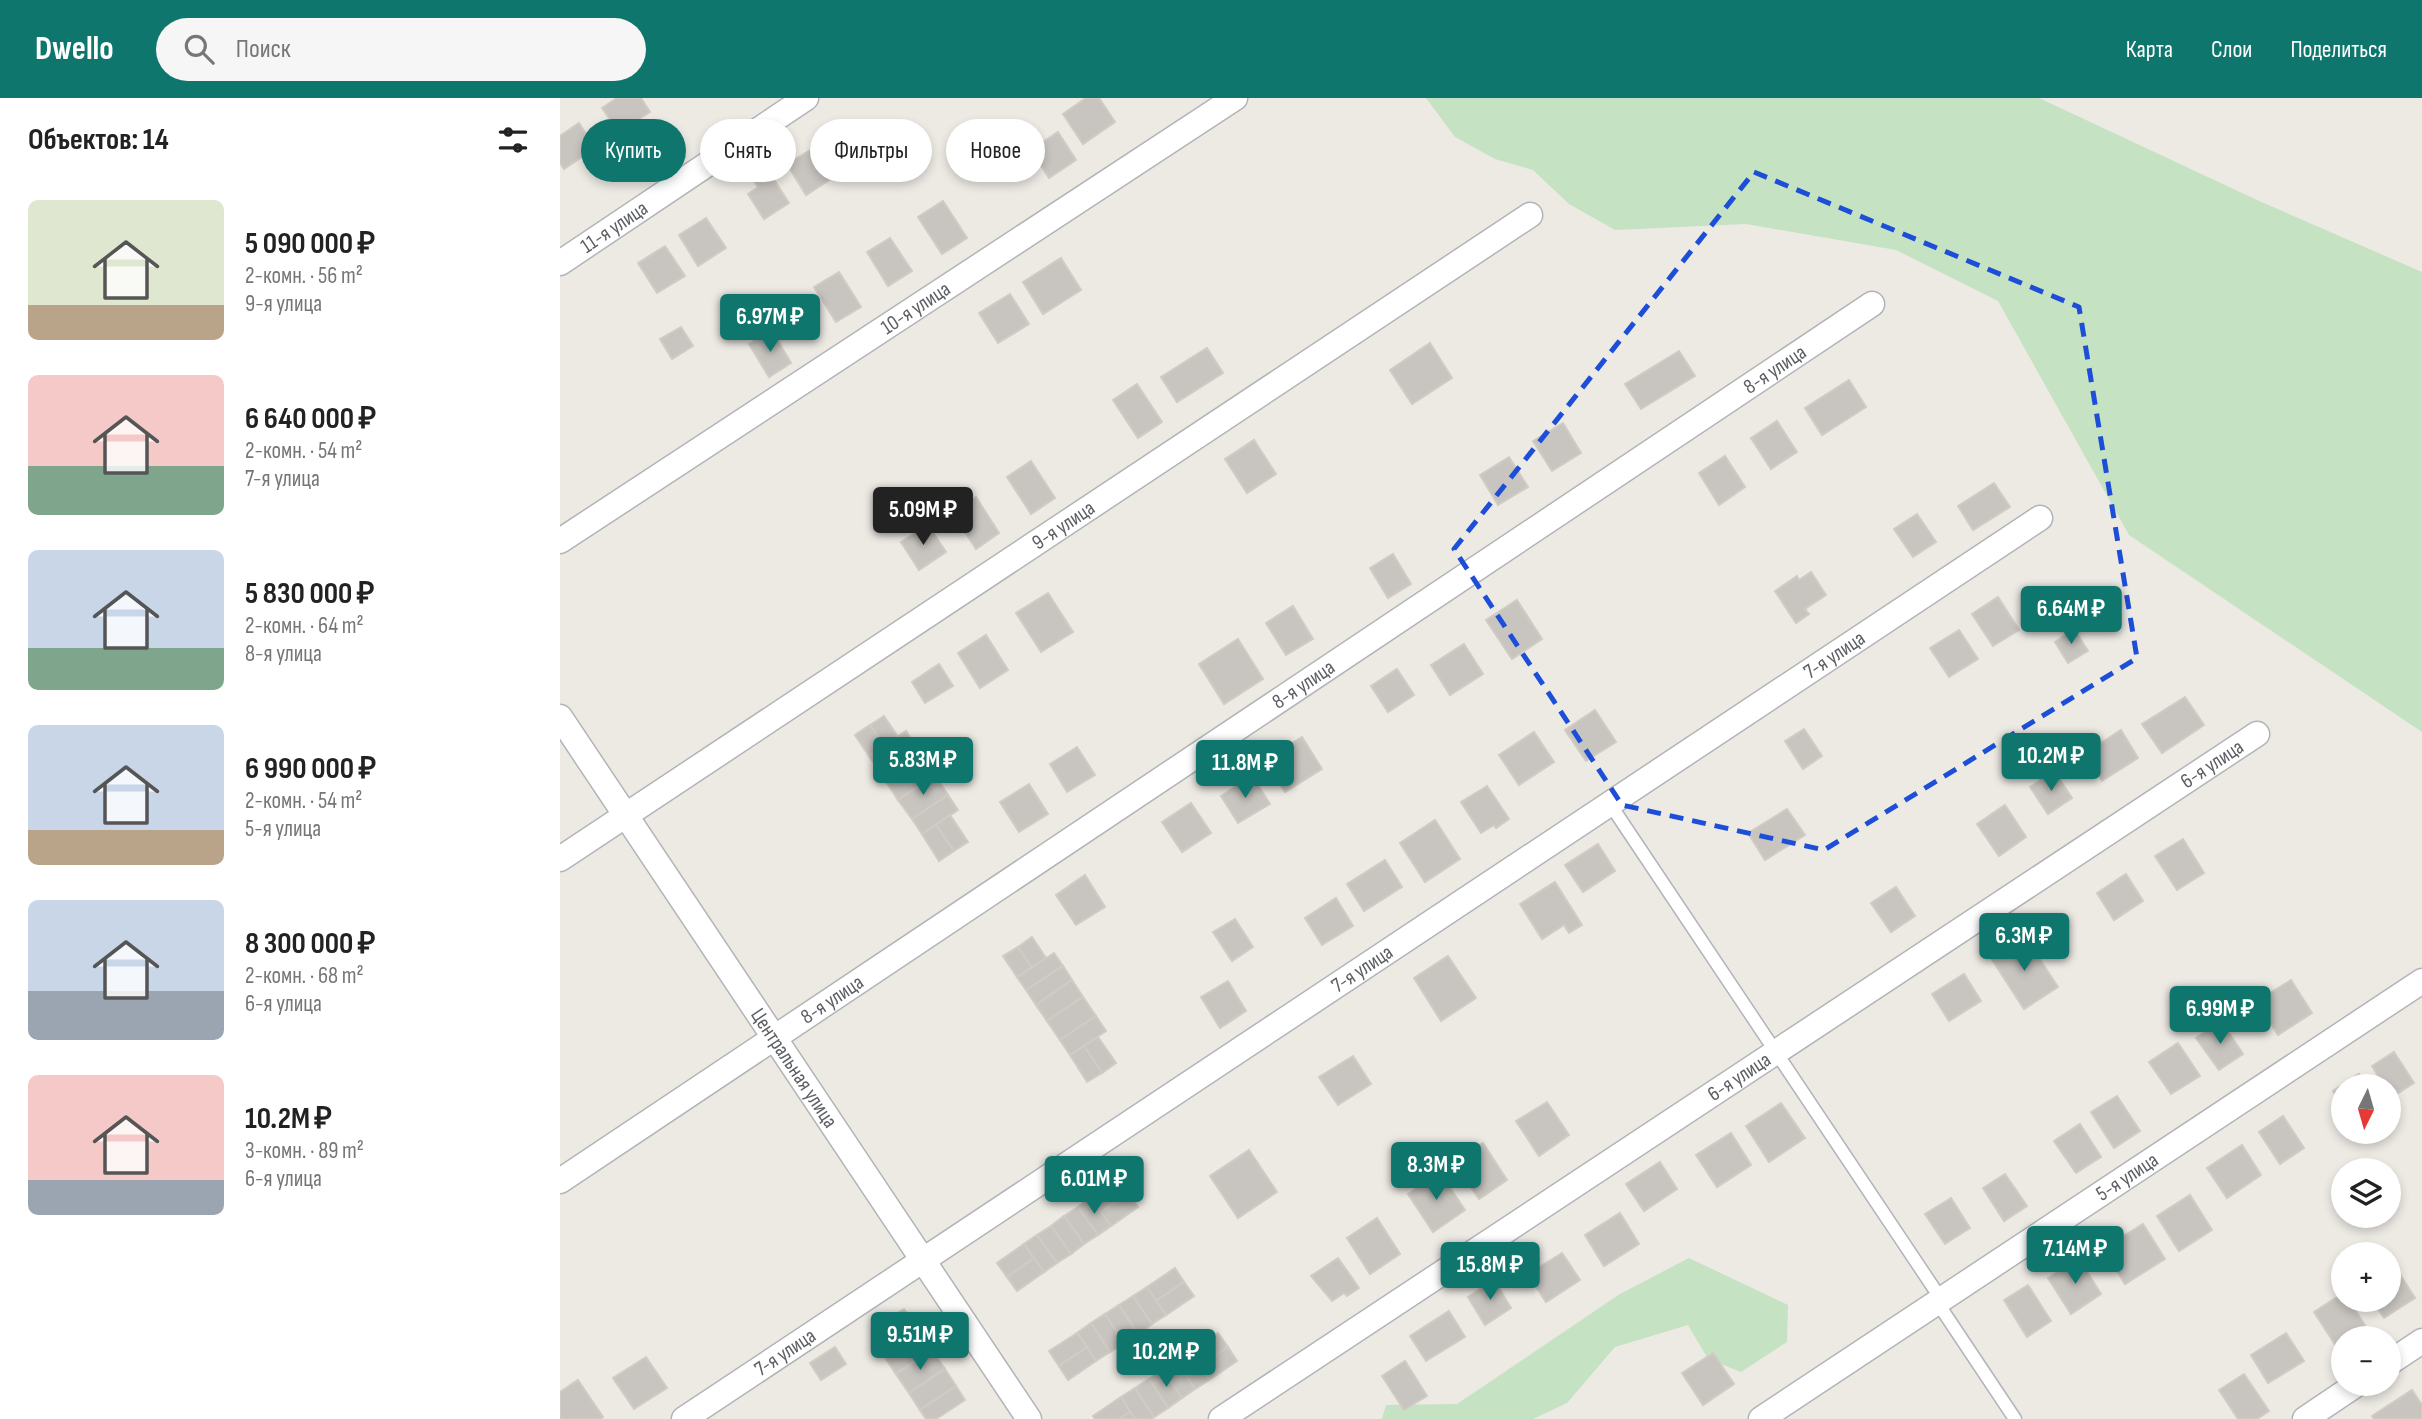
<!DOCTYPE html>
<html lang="ru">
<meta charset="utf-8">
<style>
body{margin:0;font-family:"Sofia Sans Condensed",sans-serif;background:#f6f6f6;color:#222;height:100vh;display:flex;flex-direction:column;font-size:26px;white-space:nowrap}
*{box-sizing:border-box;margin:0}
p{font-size:23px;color:#767676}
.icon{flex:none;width:38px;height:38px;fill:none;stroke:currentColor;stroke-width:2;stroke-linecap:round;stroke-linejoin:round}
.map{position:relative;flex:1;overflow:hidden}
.panel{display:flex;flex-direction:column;background:#fff;width:560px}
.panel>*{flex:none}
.guide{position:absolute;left:21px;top:21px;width:665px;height:63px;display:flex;gap:14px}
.needle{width:46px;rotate:185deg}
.controls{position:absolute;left:1771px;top:976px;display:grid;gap:14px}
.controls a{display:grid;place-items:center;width:70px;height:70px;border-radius:50%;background:#fff;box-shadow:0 4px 10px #0003;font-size:35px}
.price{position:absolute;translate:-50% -60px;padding:0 16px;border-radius:7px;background:#0f766e;color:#fff;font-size:23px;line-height:46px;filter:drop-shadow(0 2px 4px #0008)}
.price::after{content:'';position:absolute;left:50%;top:42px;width:21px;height:16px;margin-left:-10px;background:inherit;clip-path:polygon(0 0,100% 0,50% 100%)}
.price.selected{background:#222;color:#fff}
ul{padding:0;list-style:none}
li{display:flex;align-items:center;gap:21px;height:175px;padding:0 28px}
li span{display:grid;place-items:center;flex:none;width:196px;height:140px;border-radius:10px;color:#555}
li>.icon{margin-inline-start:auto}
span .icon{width:84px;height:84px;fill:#fffc;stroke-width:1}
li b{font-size:30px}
h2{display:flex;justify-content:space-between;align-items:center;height:84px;padding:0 28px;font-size:30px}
.tag{padding:0 24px;border-radius:32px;background:#fff;box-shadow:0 4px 10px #0003;font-size:24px;line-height:63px}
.tag.selected{background:#0f766e;color:#fff}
header{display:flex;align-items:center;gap:42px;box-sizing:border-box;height:98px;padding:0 35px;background:#0f766e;color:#fff}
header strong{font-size:33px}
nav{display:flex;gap:38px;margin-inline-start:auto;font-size:24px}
.search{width:490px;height:63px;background:#f6f6f6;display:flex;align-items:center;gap:18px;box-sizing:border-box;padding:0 24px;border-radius:38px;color:#767676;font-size:26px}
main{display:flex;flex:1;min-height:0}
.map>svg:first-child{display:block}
.green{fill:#c5e2c3}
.building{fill:#c8c5c0;stroke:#d1cbc3;stroke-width:2}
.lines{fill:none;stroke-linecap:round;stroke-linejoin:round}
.service-casing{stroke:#b1b4b8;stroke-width:15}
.minor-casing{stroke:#b1b4b8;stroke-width:27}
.service{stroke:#fff;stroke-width:12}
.minor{stroke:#fff;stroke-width:24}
.marked{fill:none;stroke:#1d4ed8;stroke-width:5;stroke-dasharray:14 9;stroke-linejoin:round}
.labels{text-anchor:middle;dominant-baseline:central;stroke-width:6;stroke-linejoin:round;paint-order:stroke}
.street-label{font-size:21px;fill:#5c5f63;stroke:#fff}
</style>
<header>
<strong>Dwello</strong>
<div class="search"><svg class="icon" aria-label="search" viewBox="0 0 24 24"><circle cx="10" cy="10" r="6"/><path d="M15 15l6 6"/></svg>Поиск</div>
<nav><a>Карта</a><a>Слои</a><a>Поделиться</a></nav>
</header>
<main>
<section class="panel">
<h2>Объектов: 14<svg class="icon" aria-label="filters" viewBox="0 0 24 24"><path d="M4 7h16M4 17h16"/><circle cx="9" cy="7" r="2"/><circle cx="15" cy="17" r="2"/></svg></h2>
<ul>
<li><span style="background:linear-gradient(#dfe7d0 75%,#b9a48a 0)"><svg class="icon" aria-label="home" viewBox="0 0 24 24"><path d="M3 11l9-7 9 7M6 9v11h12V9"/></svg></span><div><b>5 090 000 ₽</b><p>2-комн. · 56 m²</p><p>9-я улица</p></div></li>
<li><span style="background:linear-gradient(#f6c9c9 65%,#7fa58c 0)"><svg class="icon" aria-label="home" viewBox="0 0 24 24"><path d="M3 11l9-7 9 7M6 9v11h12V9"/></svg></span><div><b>6 640 000 ₽</b><p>2-комн. · 54 m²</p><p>7-я улица</p></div></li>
<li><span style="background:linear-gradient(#c9d6e8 70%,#7fa58c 0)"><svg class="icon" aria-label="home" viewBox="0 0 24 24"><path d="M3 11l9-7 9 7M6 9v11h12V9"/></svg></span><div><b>5 830 000 ₽</b><p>2-комн. · 64 m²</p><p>8-я улица</p></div></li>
<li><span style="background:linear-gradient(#c9d6e8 75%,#b9a48a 0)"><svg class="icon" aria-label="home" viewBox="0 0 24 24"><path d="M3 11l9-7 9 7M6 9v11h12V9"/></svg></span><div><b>6 990 000 ₽</b><p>2-комн. · 54 m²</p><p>5-я улица</p></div></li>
<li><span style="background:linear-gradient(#c9d6e8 65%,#9aa5b1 0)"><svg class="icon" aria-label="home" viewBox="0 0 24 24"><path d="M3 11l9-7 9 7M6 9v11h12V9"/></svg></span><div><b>8 300 000 ₽</b><p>2-комн. · 68 m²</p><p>6-я улица</p></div></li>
<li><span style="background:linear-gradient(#f6c9c9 75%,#9aa5b1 0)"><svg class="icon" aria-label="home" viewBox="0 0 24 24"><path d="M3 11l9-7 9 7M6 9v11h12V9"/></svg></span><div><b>10.2M ₽</b><p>3-комн. · 89 m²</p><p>6-я улица</p></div></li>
</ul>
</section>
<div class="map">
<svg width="1862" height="1321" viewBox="0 0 1862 1321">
<rect width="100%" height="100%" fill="#edeae4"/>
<!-- green -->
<g class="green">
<polygon points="866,0 1479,0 1697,102 1862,174 1862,634 1569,437 1438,203 1336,152 1186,126 1055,132 1009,106 973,72 935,61 895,39"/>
<polygon points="1129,1160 1228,1207 1227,1244 1181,1274 1148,1261 1128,1227 1055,1249 1007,1305 973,1321 822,1321 826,1307 897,1306 1060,1196"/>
</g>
<!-- building -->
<g class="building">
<polygon points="57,0 81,0 90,14 59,34 42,10"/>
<polygon points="526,0 539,0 555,24 523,46 503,16"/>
<polygon points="19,25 35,50 4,71 0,65 0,38"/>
<polygon points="498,34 516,62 489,80 471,52"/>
<polygon points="252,51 271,81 246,97 227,66"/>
<polygon points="207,71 229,105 204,121 188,96 198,89 192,80"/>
<polygon points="383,103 407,140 382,156 358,119"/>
<polygon points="146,120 166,150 138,168 119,137"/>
<polygon points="330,140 352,173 328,188 307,154"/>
<polygon points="105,148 125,178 97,195 78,165"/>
<polygon points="501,160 521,192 483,216 463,184"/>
<polygon points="279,174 301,209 276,224 254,189"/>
<polygon points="450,196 469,226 438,245 419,215"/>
<polygon points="121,229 133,248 112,261 100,241"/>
<polygon points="212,233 231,265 209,279 189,246"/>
<polygon points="870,245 892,280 852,306 830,272"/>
<polygon points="647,250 663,275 617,304 601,279"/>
<polygon points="1119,253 1135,278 1081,311 1065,286"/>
<polygon points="1289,282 1306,309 1262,337 1245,310"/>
<polygon points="577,286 602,324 578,340 553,302"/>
<polygon points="1217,323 1237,354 1211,371 1191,340"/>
<polygon points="1003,325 1021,355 992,373 973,343"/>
<polygon points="694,342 716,376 687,395 665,361"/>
<polygon points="1165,358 1185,389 1159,407 1139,375"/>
<polygon points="949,359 968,389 938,407 920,377"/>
<polygon points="471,363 495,400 471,416 447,379"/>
<polygon points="1434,385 1450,409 1413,432 1398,408"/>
<polygon points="416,399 439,435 416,451 392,414"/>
<polygon points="1357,416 1376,444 1353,459 1334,431"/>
<polygon points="368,427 386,454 359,472 341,444"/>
<polygon points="833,456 851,486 828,500 810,470"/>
<polygon points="1251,474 1266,497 1245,511 1249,516 1236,525 1215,493 1237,478 1239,482"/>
<polygon points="488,495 513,534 481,554 456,515"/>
<polygon points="1438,499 1459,532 1433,548 1412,516"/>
<polygon points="957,502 982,541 952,561 926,522"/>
<polygon points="733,508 753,541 726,557 706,525"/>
<polygon points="1514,531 1528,553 1508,565 1495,544"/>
<polygon points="1399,532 1418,561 1389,579 1370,550"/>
<polygon points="426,537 448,572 420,590 398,555"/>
<polygon points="678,541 703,581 664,606 639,566"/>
<polygon points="904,546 923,576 890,597 871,567"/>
<polygon points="379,566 393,588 365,605 352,584"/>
<polygon points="837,571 854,597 828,614 811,588"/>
<polygon points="1625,599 1644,627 1602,655 1582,626"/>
<polygon points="1035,612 1056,644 1026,663 1005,632"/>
<polygon points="324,618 338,639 324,648 310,627"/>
<polygon points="310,627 324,648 309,658 295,637"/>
<polygon points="1244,631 1262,658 1243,671 1225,643"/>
<polygon points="1561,632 1578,660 1542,683 1524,656"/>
<polygon points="346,633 355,647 318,671 309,658"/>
<polygon points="974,634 994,664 959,687 939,657"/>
<polygon points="742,639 762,671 725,694 705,662"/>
<polygon points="355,647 364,661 327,685 318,671"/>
<polygon points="517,649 535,677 507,694 490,666"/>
<polygon points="364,661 375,677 338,702 327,685"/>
<polygon points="1494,673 1512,700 1488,716 1470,689"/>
<polygon points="375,677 388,697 352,721 338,702"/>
<polygon points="692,678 710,706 678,725 661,698"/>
<polygon points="469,686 488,716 459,734 440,704"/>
<polygon points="927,688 949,721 936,730 934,727 921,735 901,704"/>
<polygon points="388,697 398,712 362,736 352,721"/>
<polygon points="631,705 651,735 622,754 602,724"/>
<polygon points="1445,707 1466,739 1439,758 1417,726"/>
<polygon points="1227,711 1245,737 1205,762 1188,735"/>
<polygon points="390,717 408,744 394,753 376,727"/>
<polygon points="875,722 900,761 865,784 840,745"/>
<polygon points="376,727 394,753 379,763 362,736"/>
<polygon points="1623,741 1644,775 1617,792 1595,758"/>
<polygon points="1038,746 1055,773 1023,794 1005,767"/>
<polygon points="825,762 842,789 804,813 787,786"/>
<polygon points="1566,776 1583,803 1554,822 1537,795"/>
<polygon points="525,777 545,809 516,827 496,797"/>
<polygon points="995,784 1022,827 1009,835 1004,827 982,841 960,806"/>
<polygon points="1336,789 1355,818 1331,834 1311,805"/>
<polygon points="776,800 793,828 762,847 745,820"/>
<polygon points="675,821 693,849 672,863 653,834"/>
<polygon points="472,839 486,860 472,870 458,849"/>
<polygon points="1465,839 1498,889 1464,911 1431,860"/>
<polygon points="458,849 472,870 457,879 443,858"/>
<polygon points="494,855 503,868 466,892 457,879"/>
<polygon points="888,858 916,900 881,923 854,880"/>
<polygon points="503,868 512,882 476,907 466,892"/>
<polygon points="1404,876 1421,903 1389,923 1372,896"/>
<polygon points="512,882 523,899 487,923 476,907"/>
<polygon points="1731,882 1752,915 1718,937 1697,903"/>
<polygon points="668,883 686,913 660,930 641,899"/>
<polygon points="523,899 536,918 500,942 487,923"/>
<polygon points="536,918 546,933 510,957 500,942"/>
<polygon points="1661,923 1683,956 1659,972 1636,940"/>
<polygon points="538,939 556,965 542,975 524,948"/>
<polygon points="1618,945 1640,978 1611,996 1589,964"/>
<polygon points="524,948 542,975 527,984 510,957"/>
<polygon points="1834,954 1854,985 1832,999 1829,989 1825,989 1812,968"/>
<polygon points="793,958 811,986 778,1007 759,979"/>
<polygon points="1799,976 1807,989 1783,989 1783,1009 1773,993"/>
<polygon points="1557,998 1580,1033 1554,1050 1531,1014"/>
<polygon points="987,1004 1009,1037 979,1058 956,1023"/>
<polygon points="1221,1005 1245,1040 1209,1064 1186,1028"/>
<polygon points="1723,1018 1744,1050 1720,1066 1699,1034"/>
<polygon points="1520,1026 1541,1059 1516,1075 1494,1043"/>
<polygon points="1171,1035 1191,1067 1157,1089 1136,1057"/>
<polygon points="923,1045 947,1082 919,1101 894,1064"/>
<polygon points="1682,1047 1701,1077 1667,1100 1647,1070"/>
<polygon points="689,1052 717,1094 678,1120 650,1078"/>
<polygon points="1100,1064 1117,1091 1084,1113 1066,1086"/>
<polygon points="880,1075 905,1112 873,1134 848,1096"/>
<polygon points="1445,1076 1467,1108 1444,1123 1423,1090"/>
<polygon points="558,1081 568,1095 541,1114 531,1099"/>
<polygon points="568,1095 578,1109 551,1128 541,1114"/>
<polygon points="1630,1097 1652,1132 1619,1153 1597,1118"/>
<polygon points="531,1099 551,1128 538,1137 518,1109"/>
<polygon points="1391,1100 1410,1130 1385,1146 1365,1116"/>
<polygon points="518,1109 538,1137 524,1146 504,1118"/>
<polygon points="1060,1115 1079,1146 1044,1168 1025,1137"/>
<polygon points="504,1118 524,1146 511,1156 491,1128"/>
<polygon points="817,1120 840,1156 810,1176 787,1140"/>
<polygon points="1583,1126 1605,1161 1565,1186 1543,1151"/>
<polygon points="491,1128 511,1156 497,1165 477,1137"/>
<polygon points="477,1137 497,1165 484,1174 464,1146"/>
<polygon points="464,1146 474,1160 447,1179 437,1165"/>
<polygon points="1002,1155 1020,1182 986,1204 968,1176"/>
<polygon points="474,1160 484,1174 457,1193 447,1179"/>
<polygon points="778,1160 799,1190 787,1198 784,1195 772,1203 751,1178"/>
<polygon points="1519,1161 1541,1196 1511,1216 1488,1180"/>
<polygon points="1832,1164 1855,1200 1824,1220 1812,1202 1829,1202 1829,1166"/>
<polygon points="615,1170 624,1184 596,1203 587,1189"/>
<polygon points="934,1182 951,1210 925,1227 908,1199"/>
<polygon points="624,1184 634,1198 606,1217 596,1203"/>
<polygon points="1468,1187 1491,1223 1467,1239 1444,1202"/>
<polygon points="587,1189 606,1217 592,1226 573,1198"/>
<polygon points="1783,1195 1783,1202 1789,1202 1806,1229 1788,1241 1783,1241 1783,1244 1776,1248 1754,1214"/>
<polygon points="573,1198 592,1226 578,1236 559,1207"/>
<polygon points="559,1207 578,1236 564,1245 545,1216"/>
<polygon points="344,1211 362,1237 348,1246 330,1220"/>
<polygon points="889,1213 905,1239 866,1263 850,1238"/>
<polygon points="545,1216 564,1245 550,1254 531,1225"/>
<polygon points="330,1220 348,1246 334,1256 316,1229"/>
<polygon points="531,1225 550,1254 536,1263 517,1235"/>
<polygon points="517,1235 527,1249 499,1268 489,1253"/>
<polygon points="658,1235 668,1249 640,1268 630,1253"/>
<polygon points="1726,1235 1744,1263 1708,1285 1691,1257"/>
<polygon points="362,1237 372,1252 336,1276 326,1261"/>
<polygon points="275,1249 286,1266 261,1282 250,1265"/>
<polygon points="527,1249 536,1263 508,1282 499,1268"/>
<polygon points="668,1249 677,1263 649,1282 640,1268"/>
<polygon points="372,1252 385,1271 349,1295 336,1276"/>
<polygon points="630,1253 649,1282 635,1291 617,1263"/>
<polygon points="1153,1255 1174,1286 1143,1307 1122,1275"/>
<polygon points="86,1259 107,1290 74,1311 53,1280"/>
<polygon points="617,1263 635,1291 622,1300 603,1272"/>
<polygon points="845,1263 867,1298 844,1312 822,1278"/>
<polygon points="385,1271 396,1288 360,1312 349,1295"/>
<polygon points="603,1272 622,1300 608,1310 589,1281"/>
<polygon points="1684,1276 1709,1313 1697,1321 1678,1321 1659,1292"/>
<polygon points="589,1281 608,1310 594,1319 575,1290"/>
<polygon points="18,1282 43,1319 40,1321 0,1321 0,1294"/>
<polygon points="396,1288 405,1302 376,1321 366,1321 360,1312"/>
<polygon points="575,1290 594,1319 590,1321 575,1321 561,1299"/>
<polygon points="1852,1292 1862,1307 1862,1321 1814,1321 1812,1318"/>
<polygon points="561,1299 570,1314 559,1321 535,1321 533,1318"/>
<polygon points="570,1314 575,1321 559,1321"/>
</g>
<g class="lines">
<!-- service casing -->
<g class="service-casing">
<g id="service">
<polyline points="1050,706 1381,1201"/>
<polyline points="1377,1204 1455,1321"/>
</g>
</g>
<!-- minor casing -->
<g class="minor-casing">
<g id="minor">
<path id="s1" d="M 0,165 L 246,0"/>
<path id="s2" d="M 0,443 L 675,0"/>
<path id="s3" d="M 0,619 L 469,1321"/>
<path id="s4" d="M 0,761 L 970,117"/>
<path id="s5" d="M 0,1083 L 1312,206"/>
<polyline points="1829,1265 1862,1243"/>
<path id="s6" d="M 124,1321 L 1480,420"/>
<path id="s7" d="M 661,1321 L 1697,636"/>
<path id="s8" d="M 1201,1321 L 1862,883"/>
<polyline points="1745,1321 1797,1286"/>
</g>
</g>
<!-- service -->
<use href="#service" class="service"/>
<!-- minor -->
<use href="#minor" class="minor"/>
</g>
<!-- marked area -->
<path class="marked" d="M 1194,74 L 1519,209 L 1577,560 L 1264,752 L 1062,707 L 894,451 Z"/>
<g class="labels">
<!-- street labels -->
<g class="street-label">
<text stroke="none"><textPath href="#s1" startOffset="65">11-я улица</textPath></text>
<text stroke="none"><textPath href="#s2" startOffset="425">10-я улица</textPath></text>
<text stroke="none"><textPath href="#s5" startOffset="1461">8-я улица</textPath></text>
<text stroke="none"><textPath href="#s4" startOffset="604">9-я улица</textPath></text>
<text stroke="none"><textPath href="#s6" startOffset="1381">7-я улица</textPath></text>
<text stroke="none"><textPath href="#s5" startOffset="894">8-я улица</textPath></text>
<text stroke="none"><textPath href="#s7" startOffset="1188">6-я улица</textPath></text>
<text stroke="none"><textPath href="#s6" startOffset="814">7-я улица</textPath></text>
<text stroke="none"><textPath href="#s5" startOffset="327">8-я улица</textPath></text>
<text stroke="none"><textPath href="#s3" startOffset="422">Центральная улица</textPath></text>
<text stroke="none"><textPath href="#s7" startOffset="621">6-я улица</textPath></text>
<text stroke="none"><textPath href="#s8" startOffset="439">5-я улица</textPath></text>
<text stroke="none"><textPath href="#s6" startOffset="121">7-я улица</textPath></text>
</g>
</g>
</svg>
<div class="controls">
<a><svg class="needle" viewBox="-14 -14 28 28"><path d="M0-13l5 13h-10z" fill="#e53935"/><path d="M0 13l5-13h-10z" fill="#767676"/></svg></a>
<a><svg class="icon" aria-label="layers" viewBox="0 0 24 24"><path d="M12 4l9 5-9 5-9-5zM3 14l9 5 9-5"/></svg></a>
<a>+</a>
<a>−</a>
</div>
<b class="price" style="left:210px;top:256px">6.97M ₽</b>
<b class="price selected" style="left:363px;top:449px">5.09M ₽</b>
<b class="price" style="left:1511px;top:548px">6.64M ₽</b>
<b class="price" style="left:1491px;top:695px">10.2M ₽</b>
<b class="price" style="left:363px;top:699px">5.83M ₽</b>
<b class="price" style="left:685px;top:702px">11.8M ₽</b>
<b class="price" style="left:1464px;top:875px">6.3M ₽</b>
<b class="price" style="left:1660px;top:948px">6.99M ₽</b>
<b class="price" style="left:876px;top:1104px">8.3M ₽</b>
<b class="price" style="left:534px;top:1118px">6.01M ₽</b>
<b class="price" style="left:1515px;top:1188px">7.14M ₽</b>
<b class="price" style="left:930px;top:1204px">15.8M ₽</b>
<b class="price" style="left:360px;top:1274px">9.51M ₽</b>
<b class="price" style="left:606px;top:1291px">10.2M ₽</b>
<div class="guide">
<a class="tag selected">Купить</a>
<a class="tag">Снять</a>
<a class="tag">Фильтры</a>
<a class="tag">Новое</a>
</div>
</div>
</main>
